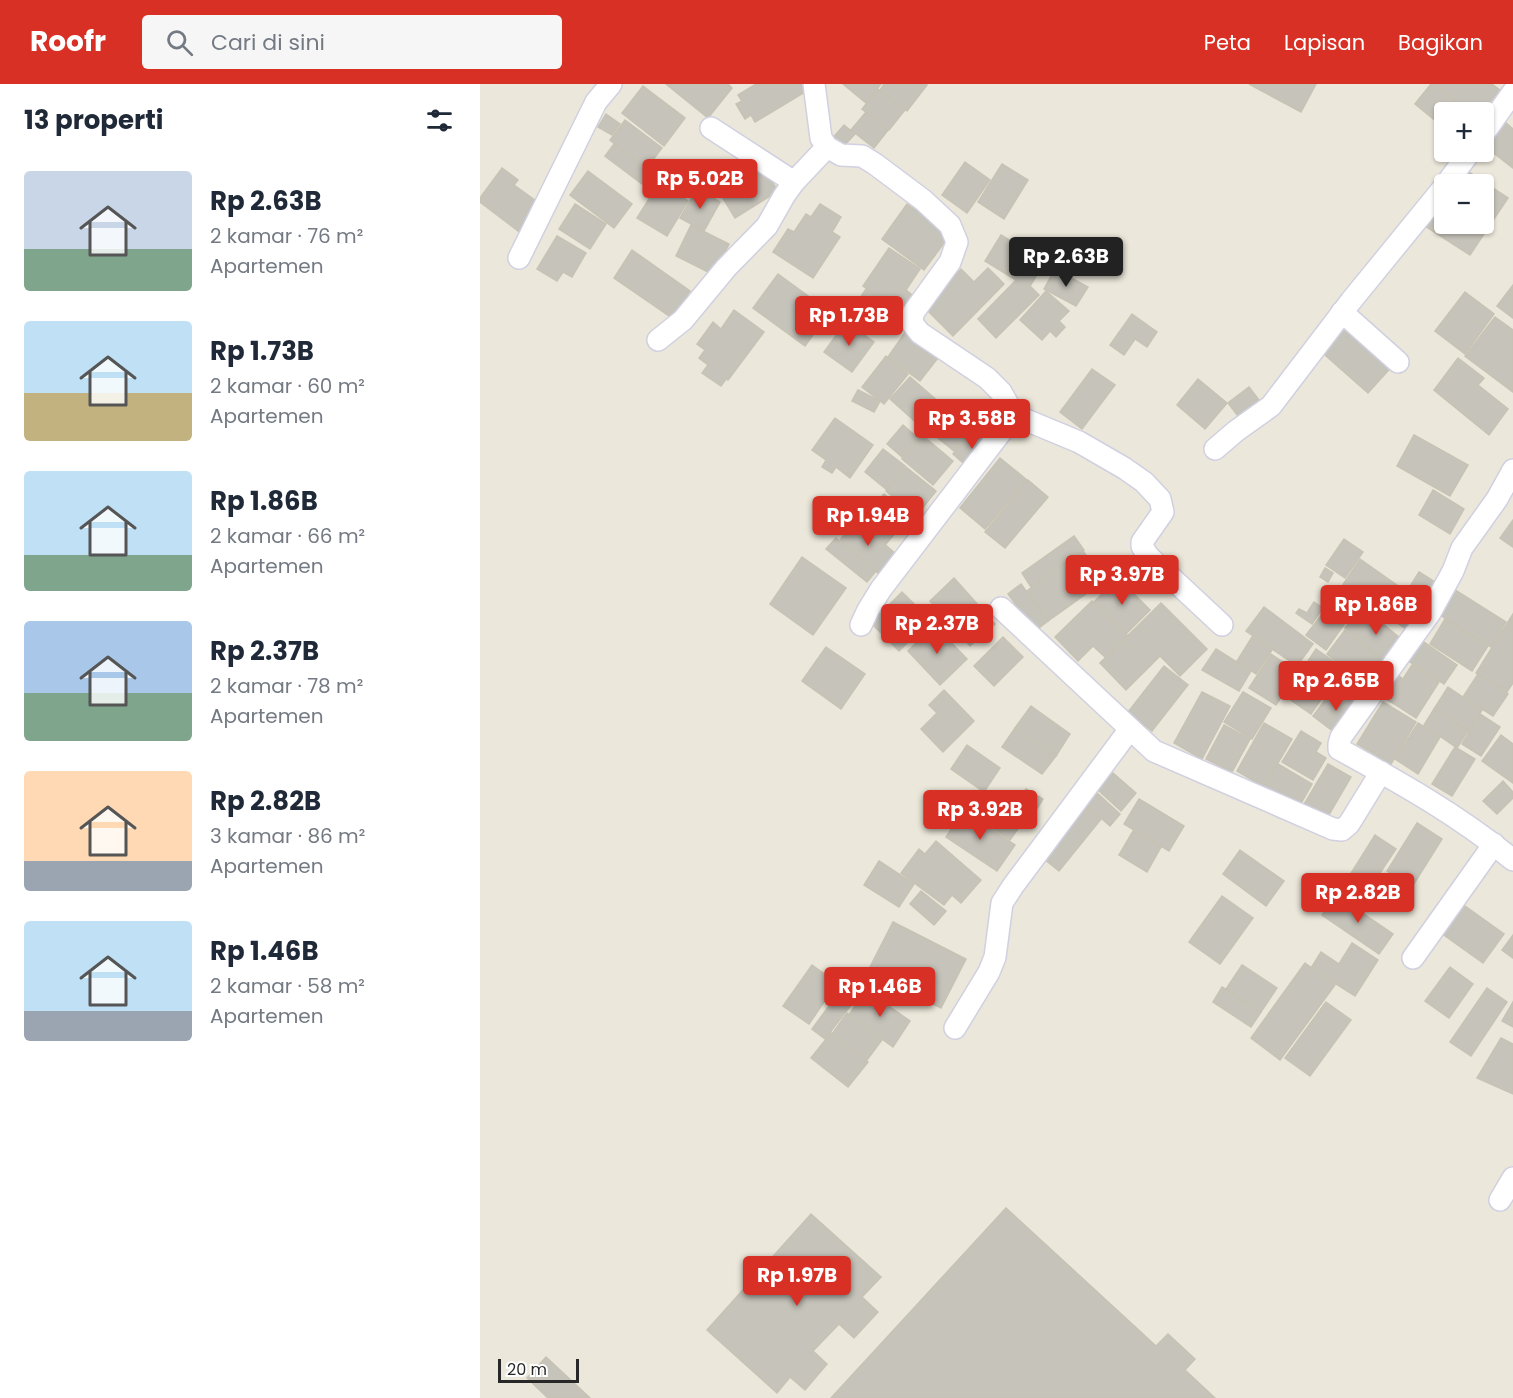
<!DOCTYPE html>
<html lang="id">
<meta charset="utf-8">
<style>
body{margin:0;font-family:Poppins,sans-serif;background:#f6f6f7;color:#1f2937;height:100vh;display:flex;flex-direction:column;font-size:22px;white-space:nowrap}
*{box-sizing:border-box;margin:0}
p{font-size:20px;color:#747a83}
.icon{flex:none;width:33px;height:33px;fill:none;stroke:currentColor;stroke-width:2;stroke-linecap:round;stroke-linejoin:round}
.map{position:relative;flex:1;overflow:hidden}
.panel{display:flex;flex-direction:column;background:#fff;width:480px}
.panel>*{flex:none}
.tools{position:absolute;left:954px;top:18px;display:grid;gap:12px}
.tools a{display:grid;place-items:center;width:60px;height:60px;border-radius:6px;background:#fff;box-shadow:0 2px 4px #0004;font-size:30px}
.scale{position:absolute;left:18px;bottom:15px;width:81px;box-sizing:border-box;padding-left:6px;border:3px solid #282828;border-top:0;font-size:16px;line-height:21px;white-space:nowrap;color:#282828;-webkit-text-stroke:4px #fff;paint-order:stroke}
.price{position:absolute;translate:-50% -51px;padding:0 14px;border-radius:6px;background:#d93025;color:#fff;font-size:20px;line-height:39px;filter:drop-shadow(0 2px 3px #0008)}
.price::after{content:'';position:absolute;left:50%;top:36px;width:18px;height:14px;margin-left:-9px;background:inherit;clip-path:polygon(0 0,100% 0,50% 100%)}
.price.current{background:#222;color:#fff}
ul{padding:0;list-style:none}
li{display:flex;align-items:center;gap:18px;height:150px;padding:0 24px}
li span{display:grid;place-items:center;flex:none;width:168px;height:120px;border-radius:6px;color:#555}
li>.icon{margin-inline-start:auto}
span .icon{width:72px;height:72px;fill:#fffc;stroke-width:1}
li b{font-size:26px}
h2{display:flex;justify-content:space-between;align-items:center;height:72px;padding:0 24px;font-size:26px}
header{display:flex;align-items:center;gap:36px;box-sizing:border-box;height:84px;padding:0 30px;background:#d93025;color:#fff}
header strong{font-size:28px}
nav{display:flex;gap:33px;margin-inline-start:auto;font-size:21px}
.search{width:420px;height:54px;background:#f6f6f7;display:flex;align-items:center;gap:15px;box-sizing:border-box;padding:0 21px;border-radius:6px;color:#747a83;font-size:22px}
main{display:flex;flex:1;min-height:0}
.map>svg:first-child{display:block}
.building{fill:#c6c3ba;stroke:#c6c3b4;stroke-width:1.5}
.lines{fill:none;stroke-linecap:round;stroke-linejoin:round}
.street-casing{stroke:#d0d0e1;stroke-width:24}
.street{stroke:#fff;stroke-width:21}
</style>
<header>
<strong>Roofr</strong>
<div class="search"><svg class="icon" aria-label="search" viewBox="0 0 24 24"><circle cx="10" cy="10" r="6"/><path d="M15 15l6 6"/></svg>Cari di sini</div>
<nav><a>Peta</a><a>Lapisan</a><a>Bagikan</a></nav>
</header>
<main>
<section class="panel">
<h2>13 properti<svg class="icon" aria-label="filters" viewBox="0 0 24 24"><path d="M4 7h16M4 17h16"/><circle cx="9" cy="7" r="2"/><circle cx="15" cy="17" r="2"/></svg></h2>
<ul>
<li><span style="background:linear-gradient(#c9d6e8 65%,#7fa58c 0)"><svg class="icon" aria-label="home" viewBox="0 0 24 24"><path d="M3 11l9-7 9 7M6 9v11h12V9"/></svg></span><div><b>Rp 2.63B</b><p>2 kamar · 76 m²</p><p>Apartemen</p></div></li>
<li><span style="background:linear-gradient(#bfe0f5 60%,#c2b280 0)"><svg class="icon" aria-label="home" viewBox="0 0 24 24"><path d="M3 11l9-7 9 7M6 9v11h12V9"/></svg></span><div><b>Rp 1.73B</b><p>2 kamar · 60 m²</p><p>Apartemen</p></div></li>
<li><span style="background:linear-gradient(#bfe0f5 70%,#7fa58c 0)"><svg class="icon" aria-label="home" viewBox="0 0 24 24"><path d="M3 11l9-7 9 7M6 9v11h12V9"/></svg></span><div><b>Rp 1.86B</b><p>2 kamar · 66 m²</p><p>Apartemen</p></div></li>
<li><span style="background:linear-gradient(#a9c7e8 60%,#7fa58c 0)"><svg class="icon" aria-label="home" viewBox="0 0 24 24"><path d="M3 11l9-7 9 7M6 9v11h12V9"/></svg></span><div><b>Rp 2.37B</b><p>2 kamar · 78 m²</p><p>Apartemen</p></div></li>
<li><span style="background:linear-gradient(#ffd9b3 75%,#9aa5b1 0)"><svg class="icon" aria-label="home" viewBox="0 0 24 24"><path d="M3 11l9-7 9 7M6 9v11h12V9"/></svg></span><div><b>Rp 2.82B</b><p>3 kamar · 86 m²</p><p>Apartemen</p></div></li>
<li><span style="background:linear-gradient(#bfe0f5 75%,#9aa5b1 0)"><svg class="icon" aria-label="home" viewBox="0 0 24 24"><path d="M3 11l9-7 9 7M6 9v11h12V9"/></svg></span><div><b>Rp 1.46B</b><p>2 kamar · 58 m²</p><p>Apartemen</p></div></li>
</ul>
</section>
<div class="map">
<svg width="1033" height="1314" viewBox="0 0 1033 1314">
<rect width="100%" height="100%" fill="#ebe7da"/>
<!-- building -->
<g class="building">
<polygon points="186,0 248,0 252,4 228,34"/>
<polygon points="276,0 327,0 330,5 275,38 271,31 265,35 256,20 262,17 258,11"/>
<polygon points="363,0 401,0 386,19"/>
<polygon points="404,0 445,0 447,1 427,27 400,6"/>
<polygon points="769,0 836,0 821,28"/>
<polygon points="951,0 954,0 989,28 964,28 964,44 935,20"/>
<polygon points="956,0 1012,0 1020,6 1001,28 990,28"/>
<polygon points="163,2 205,34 184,62 142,29"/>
<polygon points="398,5 425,26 409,46 382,25"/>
<polygon points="386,28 408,46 394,64 371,46"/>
<polygon points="126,30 140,40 132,51 118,43"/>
<polygon points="145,36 182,64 166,85 130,56"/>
<polygon points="1025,38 1033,45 1033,84 1006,63"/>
<polygon points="364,41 375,50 361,65 351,56"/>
<polygon points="134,60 170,88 162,100 125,72"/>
<polygon points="485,78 510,96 487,129 462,111"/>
<polygon points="280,79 298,107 255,134 238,106"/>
<polygon points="522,80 548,96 524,135 498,118"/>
<polygon points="22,84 38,96 34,101 63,122 42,150 0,118 0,114"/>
<polygon points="983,84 1028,114 1010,141 1004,136 1004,100 971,100"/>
<polygon points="108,87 152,120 134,144 90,111"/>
<polygon points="179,99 208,117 187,152 157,134"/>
<polygon points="217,105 240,118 224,147 200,134"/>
<polygon points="964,116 964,140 1001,140 1008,144 990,171 945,142"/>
<polygon points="95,120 126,140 110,165 79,145"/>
<polygon points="340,120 361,133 352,148 360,153 333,194 293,168 308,145 314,148 326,130 331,133"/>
<polygon points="427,120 470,151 444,186 402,155"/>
<polygon points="211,141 249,160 234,191 196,172"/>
<polygon points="521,151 565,178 550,202 559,211 516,254 498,235 536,196 505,177"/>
<polygon points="77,152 106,169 92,193 83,188 77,197 57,185"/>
<polygon points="409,164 440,185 426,206 432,211 420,228 383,202"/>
<polygon points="152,166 210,207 192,234 134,194"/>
<polygon points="508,184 524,200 473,252 444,223 481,185 494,198"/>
<polygon points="575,185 608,203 596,222 564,205"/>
<polygon points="298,190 350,228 325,262 273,224"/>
<polygon points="1033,201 1033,234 1017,222"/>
<polygon points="386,205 417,227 403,248 371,227"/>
<polygon points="566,207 589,227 579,237 585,243 576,253 570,247 562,256 540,236"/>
<polygon points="985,208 1014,230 985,270 955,247"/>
<polygon points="254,226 284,248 248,296 247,294 241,302 222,289 228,281 219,274 225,266 217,260 233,238 241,245"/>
<polygon points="652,230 677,248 667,263 655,255 644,271 630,261"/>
<polygon points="1015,233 1033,246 1033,308 985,272"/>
<polygon points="863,235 914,280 888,309 837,264"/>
<polygon points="366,238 394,258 372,288 344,268"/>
<polygon points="428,244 461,270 440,297 408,273"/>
<polygon points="406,272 428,290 404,320 382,303"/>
<polygon points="978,274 1004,294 998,301 1028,325 1009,351 954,306"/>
<polygon points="612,285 635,301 602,345 580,328"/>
<polygon points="430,293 459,318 439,341 410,315"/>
<polygon points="718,295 747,319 725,345 697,321"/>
<polygon points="769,303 782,320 761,336 748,319"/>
<polygon points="378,306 400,317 394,328 372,317"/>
<polygon points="461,320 493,346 474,367 443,342"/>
<polygon points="355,334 393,361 370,394 356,383 352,389 342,383 346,376 332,366"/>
<polygon points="423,341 438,354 422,373 407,360"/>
<polygon points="494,347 511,361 490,385 473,370"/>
<polygon points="442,351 473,377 453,401 422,375"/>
<polygon points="934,351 988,381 970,412 917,382"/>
<polygon points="403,365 425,382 407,406 385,388"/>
<polygon points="520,374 547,396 505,445 480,424"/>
<polygon points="426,383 456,407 436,432 406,407"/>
<polygon points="548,396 568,413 525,464 505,448"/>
<polygon points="953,406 984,425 970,450 939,431"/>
<polygon points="404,410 430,432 406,460 380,438"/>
<polygon points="377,436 417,471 400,491 360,456"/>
<polygon points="1033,436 1033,463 1020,454"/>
<polygon points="594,452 604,466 551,503 542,489"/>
<polygon points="356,454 396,487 387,498 346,465"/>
<polygon points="864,455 883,468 865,494 846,481"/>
<polygon points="603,467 624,497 568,537 547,507"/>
<polygon points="322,473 366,504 333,551 290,520"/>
<polygon points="880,475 921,504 905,528 885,515 880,522 858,508"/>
<polygon points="845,484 853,489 848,498 840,493"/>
<polygon points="939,488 963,503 954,518 929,504"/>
<polygon points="474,494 515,540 490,562 450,517"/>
<polygon points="638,494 670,526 646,550 614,518"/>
<polygon points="541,500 568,537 555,547 528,510"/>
<polygon points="975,506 1026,538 1011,563 960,531"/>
<polygon points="422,508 450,536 419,567 391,539"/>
<polygon points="612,517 647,551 625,573 613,562 598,577 575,553"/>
<polygon points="834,518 843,524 832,540 816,529 819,525 827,529"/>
<polygon points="681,519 727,565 700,592 680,572 646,606 620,579"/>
<polygon points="919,520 935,531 926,545 910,534"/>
<polygon points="784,523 833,560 817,582 766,547"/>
<polygon points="883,523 926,559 908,581 865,544"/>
<polygon points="846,525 853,530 857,525 868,533 864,538 865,539 846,566 826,551"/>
<polygon points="1033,530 1033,599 1027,608 996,589"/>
<polygon points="965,535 1008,562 992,587 950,560"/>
<polygon points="454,541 487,575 460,601 428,567"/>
<polygon points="865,546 906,579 888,602 847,570"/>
<polygon points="523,553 543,573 514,602 494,582"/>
<polygon points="772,553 792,566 776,590 757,577"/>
<polygon points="941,556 977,581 964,600 927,576"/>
<polygon points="346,563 385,590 361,625 322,597"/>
<polygon points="736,565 771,587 759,607 722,586"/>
<polygon points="836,565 863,584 831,630 805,612"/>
<polygon points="791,570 818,588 796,621 769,604"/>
<polygon points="932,581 959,598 936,634 905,614 919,592 923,595"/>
<polygon points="684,582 708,601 672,647 648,628"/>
<polygon points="867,588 891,607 881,621 856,603"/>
<polygon points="998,590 1028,610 1013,632 983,613"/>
<polygon points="968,603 1002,626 989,647 954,625"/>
<polygon points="854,604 879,623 858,651 833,632"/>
<polygon points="464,606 494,637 463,668 441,645 457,629 449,621"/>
<polygon points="722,608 750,622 722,675 694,659"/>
<polygon points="763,608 791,624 772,655 744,638"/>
<polygon points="903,618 936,638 911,680 877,660"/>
<polygon points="551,622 590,650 576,672 535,644"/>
<polygon points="954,625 988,647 977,664 944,641"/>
<polygon points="1000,630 1020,643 1001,672 982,660"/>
<polygon points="784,639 812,655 784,703 757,687"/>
<polygon points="938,639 960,653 938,690 915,675"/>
<polygon points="744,641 770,655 752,688 726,675"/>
<polygon points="535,644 576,672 562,690 522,663"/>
<polygon points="821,647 841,659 836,668 846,674 833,696 802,678"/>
<polygon points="1021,651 1033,660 1033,699 1002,677"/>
<polygon points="487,661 520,684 504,708 471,685"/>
<polygon points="975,663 995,675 972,712 952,700"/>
<polygon points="798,680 832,700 819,723 785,703"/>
<polygon points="848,680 871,693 843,741 820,727"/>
<polygon points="633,689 656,709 641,727 618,706"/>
<polygon points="1023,697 1033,708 1033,714 1017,730 1003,717"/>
<polygon points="546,705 563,715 550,736 533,725"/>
<polygon points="616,708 640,730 630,742 605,720"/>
<polygon points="514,714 545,735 530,756 499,735"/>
<polygon points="659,715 704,742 689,767 644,740"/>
<polygon points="607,723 621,735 579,787 564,775"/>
<polygon points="483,727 535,761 517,787 466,753"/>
<polygon points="937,739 962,755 932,803 907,787"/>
<polygon points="653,747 681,763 667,788 639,771"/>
<polygon points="895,751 916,765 878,822 858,810"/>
<polygon points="456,757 501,796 481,819 472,811 464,821 421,789 439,765 445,770"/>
<polygon points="760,766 804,797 786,822 743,790"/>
<polygon points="399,777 434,800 419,823 384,801"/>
<polygon points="441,807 466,827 454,841 430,820"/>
<polygon points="856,811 913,850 899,870 842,831"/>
<polygon points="742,812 773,834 740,880 709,858"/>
<polygon points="978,817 1024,850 1003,879 957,846"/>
<polygon points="413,838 486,875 461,924 388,887"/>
<polygon points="1033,851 1033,874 1022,866"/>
<polygon points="872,859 898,876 875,912 831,884 841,868 859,880"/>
<polygon points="825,879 855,901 800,976 771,954"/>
<polygon points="332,881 357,899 329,940 303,922"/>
<polygon points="762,881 797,904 781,928 746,905"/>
<polygon points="970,883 993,900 969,934 945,917"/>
<polygon points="742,903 781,928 771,943 733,918"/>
<polygon points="1007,904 1027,918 991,972 970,958"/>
<polygon points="386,906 430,937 413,963 369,931"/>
<polygon points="360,907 374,917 345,955 332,945"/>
<polygon points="846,918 871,936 830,992 805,974"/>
<polygon points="1033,918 1033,943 1022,937"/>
<polygon points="367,929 402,956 387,976 352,950"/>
<polygon points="351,949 388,978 368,1003 331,974"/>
<polygon points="1021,954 1033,960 1033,1010 997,994"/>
<polygon points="526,1124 676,1262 688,1250 715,1275 705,1286 735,1314 351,1314"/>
<polygon points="331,1130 401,1193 382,1213 398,1228 374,1254 359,1240 333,1267 347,1280 325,1306 310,1293 297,1309 227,1246"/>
<polygon points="66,1273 110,1314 68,1314 47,1294"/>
</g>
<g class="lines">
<!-- street casing -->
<g class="street-casing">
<g id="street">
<polyline points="334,0 341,54 347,63 361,71 382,72 395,80 443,116 470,141 477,158 470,178 433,229 432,239 440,249 507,294 521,308 534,331 599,358 644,384 664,398 680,415 683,428 662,458 662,462 668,472 742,541"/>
<polyline points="231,44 314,98"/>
<polyline points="1004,49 1033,8"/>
<polyline points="966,100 990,68"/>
<polyline points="39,174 116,18 131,0"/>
<polyline points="862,228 918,278"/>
<polyline points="178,256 203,236 246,184 287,142 304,112 314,98 347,63"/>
<polyline points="735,365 756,347 791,322 871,217 964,103"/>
<path d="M 1033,386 L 1017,415 L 982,464 L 973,487 L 950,529 L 861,653 L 859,660 L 859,665 C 919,698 980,732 1033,776"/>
<polyline points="521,524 674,667 853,745 862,746 869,740 901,688"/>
<polyline points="381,541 388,526 401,505 534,331"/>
<polyline points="933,874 1014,760"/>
<polyline points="475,944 509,888 515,873 522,819 533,802 650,645"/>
<polyline points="1020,1116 1033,1094"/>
</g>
</g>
<!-- street -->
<use href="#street" class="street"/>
</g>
</svg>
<div class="tools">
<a>+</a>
<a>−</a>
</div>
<div class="scale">20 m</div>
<b class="price" style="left:220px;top:126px">Rp 5.02B</b>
<b class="price current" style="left:586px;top:204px">Rp 2.63B</b>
<b class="price" style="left:369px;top:263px">Rp 1.73B</b>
<b class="price" style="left:492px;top:366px">Rp 3.58B</b>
<b class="price" style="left:388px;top:463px">Rp 1.94B</b>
<b class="price" style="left:642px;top:522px">Rp 3.97B</b>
<b class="price" style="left:896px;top:552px">Rp 1.86B</b>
<b class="price" style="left:457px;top:571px">Rp 2.37B</b>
<b class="price" style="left:856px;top:628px">Rp 2.65B</b>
<b class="price" style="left:500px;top:757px">Rp 3.92B</b>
<b class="price" style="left:878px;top:840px">Rp 2.82B</b>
<b class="price" style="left:400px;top:934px">Rp 1.46B</b>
<b class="price" style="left:317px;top:1223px">Rp 1.97B</b>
</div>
</main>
